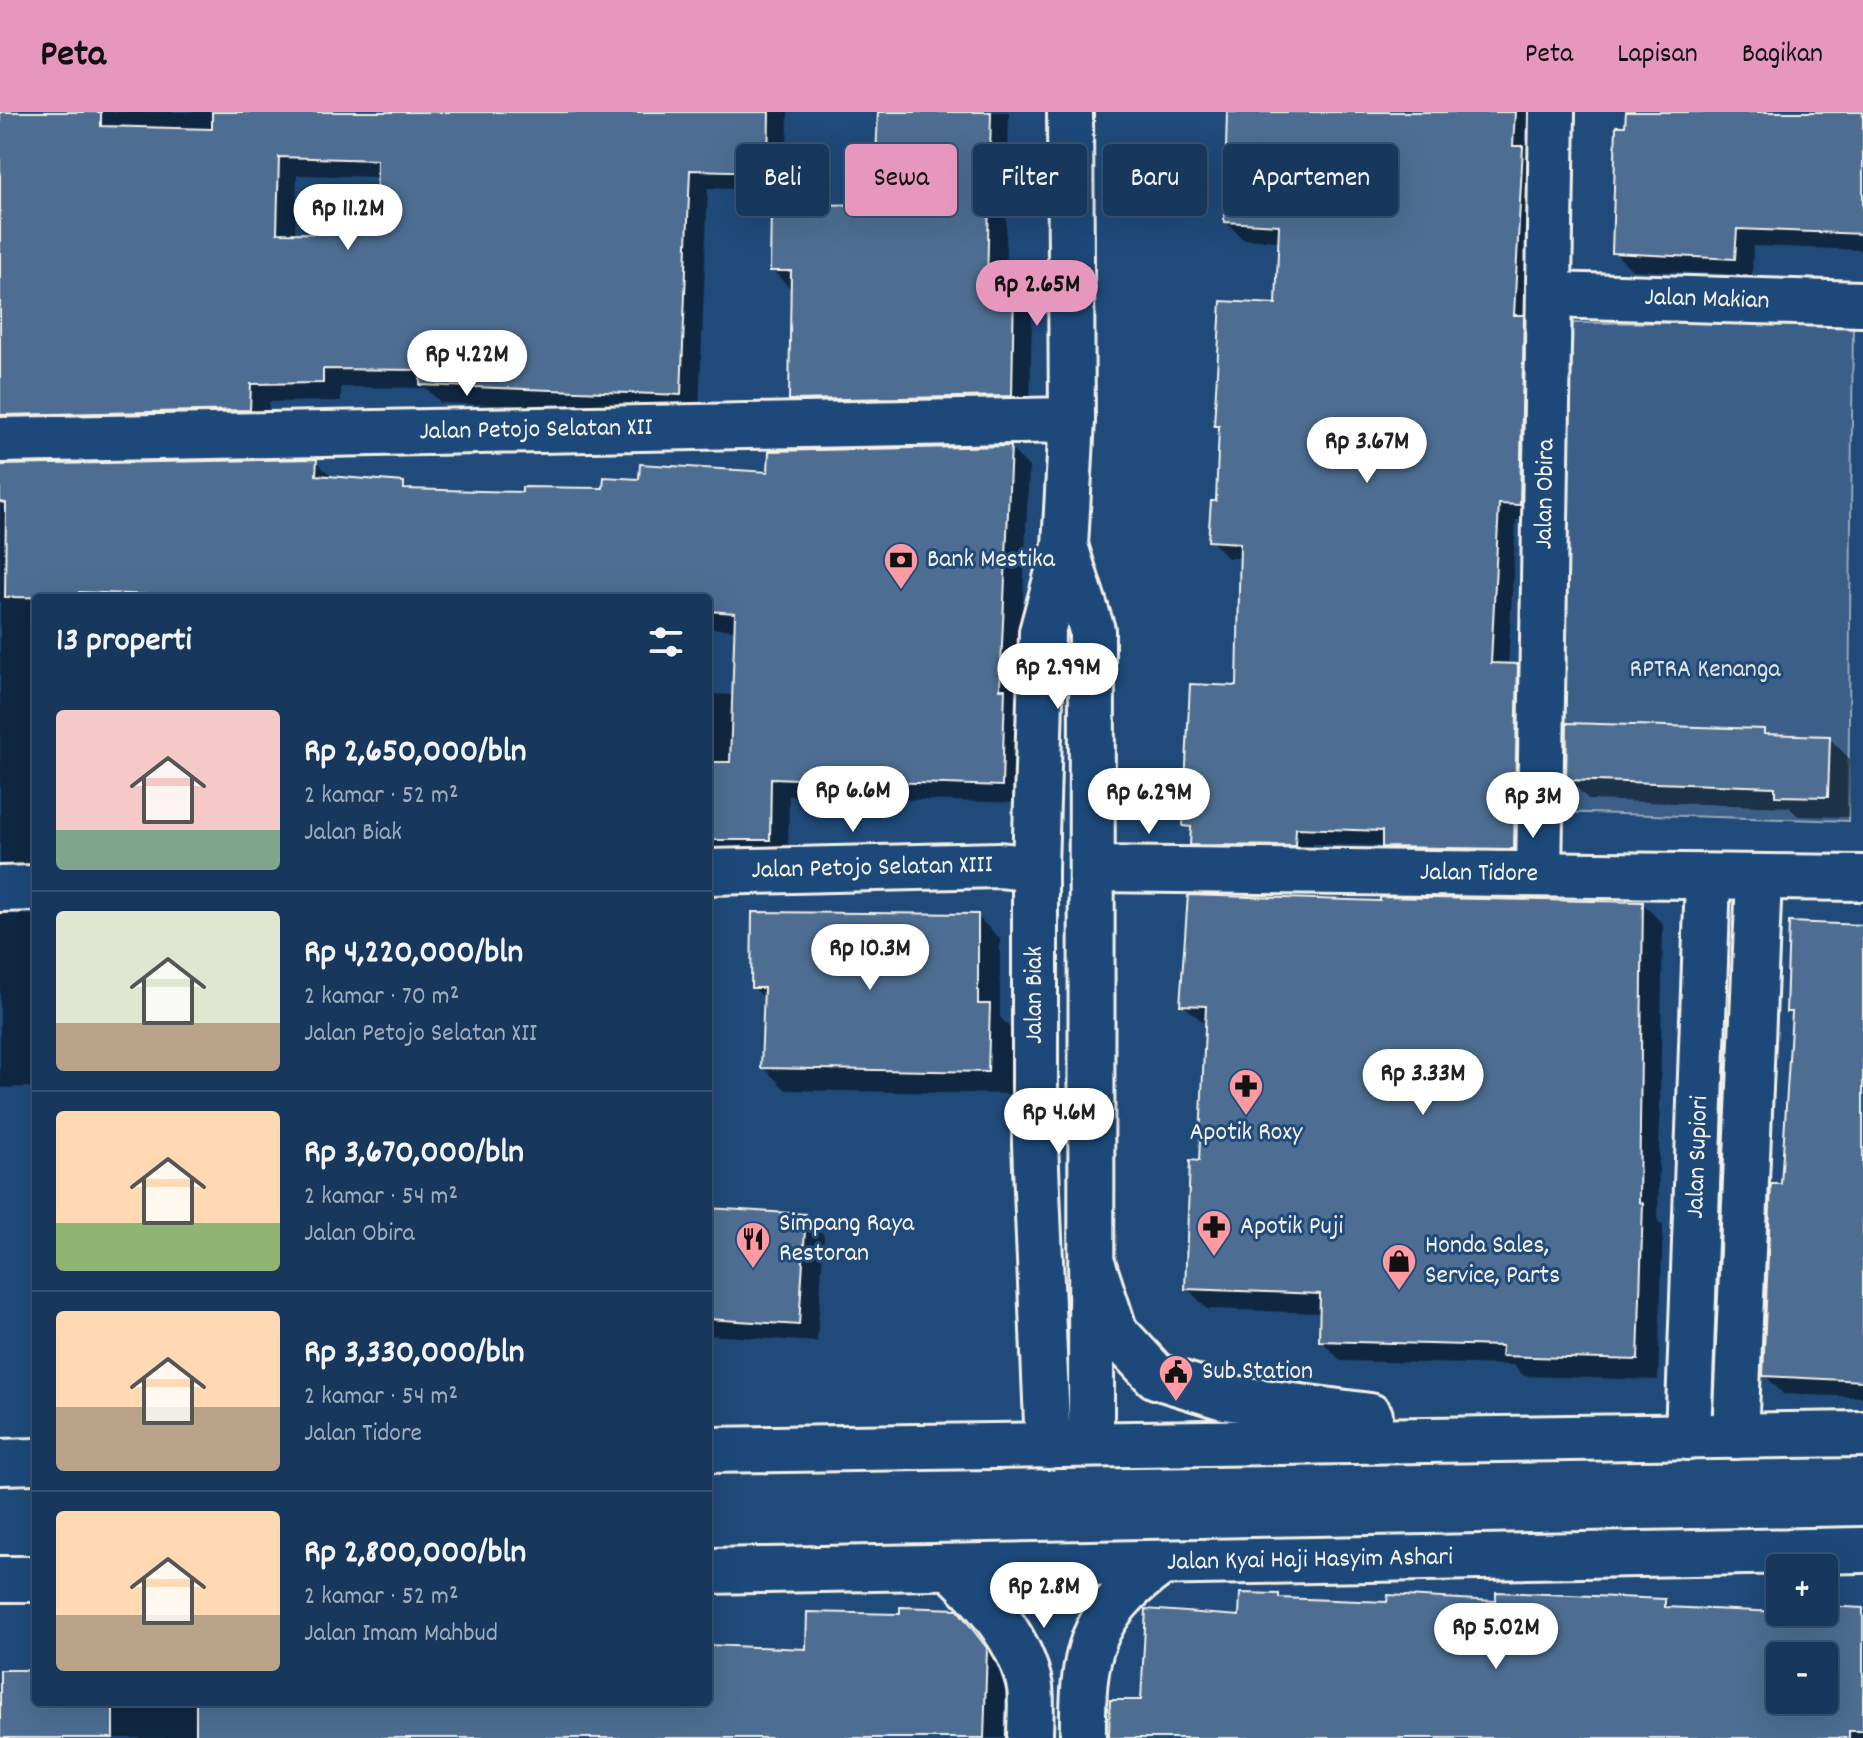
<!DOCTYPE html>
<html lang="id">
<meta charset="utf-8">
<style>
body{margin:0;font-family:Dekko,sans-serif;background:#203f62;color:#f1f3f6;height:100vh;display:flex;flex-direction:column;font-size:30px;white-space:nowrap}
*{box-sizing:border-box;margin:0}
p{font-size:26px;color:#9eacbb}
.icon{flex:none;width:44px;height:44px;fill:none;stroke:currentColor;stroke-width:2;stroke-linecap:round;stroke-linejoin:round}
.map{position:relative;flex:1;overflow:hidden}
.sheet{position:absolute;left:32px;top:482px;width:680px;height:1112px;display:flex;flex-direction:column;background:#17385c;border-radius:8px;box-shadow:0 8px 32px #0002,0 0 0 2px #365272}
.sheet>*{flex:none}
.banner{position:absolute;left:736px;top:32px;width:760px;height:72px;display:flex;gap:16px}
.tools{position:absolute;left:1766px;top:1442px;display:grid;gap:16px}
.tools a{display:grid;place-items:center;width:72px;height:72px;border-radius:8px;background:#17385c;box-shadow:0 8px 32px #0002,0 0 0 2px #365272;font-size:40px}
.price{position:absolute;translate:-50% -68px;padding:0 18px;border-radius:28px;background:#fff;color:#222;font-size:26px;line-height:52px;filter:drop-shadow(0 2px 4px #0008)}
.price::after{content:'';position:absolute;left:50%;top:48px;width:24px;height:18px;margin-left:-12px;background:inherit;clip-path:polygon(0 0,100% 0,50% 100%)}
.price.on{background:#e797bd;color:#111}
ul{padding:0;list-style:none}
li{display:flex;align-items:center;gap:24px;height:200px;padding:0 24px}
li+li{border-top:2px solid #365272}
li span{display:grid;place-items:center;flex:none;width:224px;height:160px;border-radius:8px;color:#555}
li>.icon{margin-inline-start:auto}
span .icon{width:96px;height:96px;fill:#fffc;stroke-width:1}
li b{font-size:34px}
h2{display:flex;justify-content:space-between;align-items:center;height:96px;padding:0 24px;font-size:34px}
.tag{padding:0 28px;border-radius:8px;background:#17385c;box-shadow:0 8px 32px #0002,0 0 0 2px #365272;font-size:28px;line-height:72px}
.tag.on{background:#e797bd;color:#111}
header{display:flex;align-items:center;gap:48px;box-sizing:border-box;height:112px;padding:0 40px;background:#e797bd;color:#111}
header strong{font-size:38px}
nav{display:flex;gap:44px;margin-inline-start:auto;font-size:28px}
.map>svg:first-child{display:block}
.green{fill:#3a5f88;stroke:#97a8b8;stroke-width:2}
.shadow{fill:#0007;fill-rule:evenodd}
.building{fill:#4d6e92;stroke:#f4f1e8;stroke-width:2;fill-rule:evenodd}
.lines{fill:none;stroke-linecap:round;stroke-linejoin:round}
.street-casing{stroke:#f4f1e8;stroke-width:50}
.secondary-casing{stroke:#f4f1e8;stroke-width:50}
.primary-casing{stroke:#f4f1e8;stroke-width:50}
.street{stroke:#1f4a7a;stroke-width:44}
.secondary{stroke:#1f4a7a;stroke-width:44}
.primary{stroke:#1f4a7a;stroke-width:44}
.labels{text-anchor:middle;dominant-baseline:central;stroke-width:6;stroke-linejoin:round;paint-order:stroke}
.street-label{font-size:26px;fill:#f4f1e8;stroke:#1f4a7a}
.poi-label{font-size:26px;fill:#f4f1e8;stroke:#1f4a7a;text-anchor:start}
.park-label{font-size:26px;fill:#e1e2de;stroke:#1f4a7a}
</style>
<header>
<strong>Peta</strong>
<nav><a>Peta</a><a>Lapisan</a><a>Bagikan</a></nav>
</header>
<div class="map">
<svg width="1863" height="1626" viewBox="0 0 1863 1626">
<rect width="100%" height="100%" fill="#1f4a7a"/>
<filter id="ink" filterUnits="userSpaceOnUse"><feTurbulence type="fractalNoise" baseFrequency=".0125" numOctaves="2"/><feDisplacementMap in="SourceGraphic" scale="16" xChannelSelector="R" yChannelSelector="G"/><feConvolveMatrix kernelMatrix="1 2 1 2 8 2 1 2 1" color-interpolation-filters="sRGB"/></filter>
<g filter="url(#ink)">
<!-- green -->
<polygon class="green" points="1853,210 1848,709 1555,700 1573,211"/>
<!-- shadow -->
<g class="shadow">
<path d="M 0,0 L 788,0 L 786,78 L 708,76 L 699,301 L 441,291 L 426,276 L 341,275 L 341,289 L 269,290 L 268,316 L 0,331 ZM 297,63 L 378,65 L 378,124 L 295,123 Z"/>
<polygon points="879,0 1009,0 1005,176 1013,176 1032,195 1030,302 809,306 791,287 791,177 772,158 876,95"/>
<polygon points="1229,0 1532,0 1537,409 1516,408 1508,554 1517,554 1534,571 1531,753 1401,752 1384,734 1313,732 1312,751 1209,749 1192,732 1193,721 1185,713 1239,576 1242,446 1228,446 1210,428 1218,391 1221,317 1217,313 1278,194 1281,129 1243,127 1226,110"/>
<polygon points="1628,0 1863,0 1863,138 1753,134 1752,163 1632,158 1614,140"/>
<polygon points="1010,336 1029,355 1018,593 1020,691 789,684 788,746 708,746 708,582 734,583 737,518 708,516 708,486 36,486 36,769 0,780 0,355 316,349 334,367 403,372 411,379 524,382 605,378 641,369 770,362"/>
<polygon points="1764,619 1769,624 1829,626 1850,647 1848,705 1798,704 1789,695 1589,688 1568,667"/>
<polygon points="1382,791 1643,792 1663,812 1658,1109 1663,1113 1658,1268 1524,1264 1513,1253 1341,1249 1321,1228 1322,1201 1207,1197 1187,1176 1200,1051 1207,913 1182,892"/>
<polygon points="0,802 36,803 36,975 0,976"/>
<polygon points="977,804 1000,827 1000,905 1011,917 1010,982 786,978 763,955 765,887 753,875"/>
<polygon points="1863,815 1863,1285 1783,1282 1765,1263 1783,1074 1793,905 1788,899"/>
<polygon points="36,1014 36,1116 34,1114"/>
<polygon points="708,1098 805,1104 824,1123 817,1230 708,1223"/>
<path d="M 1279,1484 L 1283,1488 L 1389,1492 L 1664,1489 L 1673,1497 L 1807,1501 L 1824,1500 L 1824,1496 L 1863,1498 L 1863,1626 L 1111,1626 L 1143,1591 L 1241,1506 ZM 1780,1544 L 1824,1544 L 1824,1588 L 1780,1588 Z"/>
<polygon points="956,1499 1006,1558 1004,1626 0,1626 0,1560 31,1560 31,1556 36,1556 36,1590 708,1590 708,1535 808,1539 902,1504"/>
</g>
<!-- building -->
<g class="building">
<path d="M 0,0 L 101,0 L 101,14 L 212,17 L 212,0 L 769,0 L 768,60 L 690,58 L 681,283 L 420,273 L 421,258 L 323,257 L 323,271 L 251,272 L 250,298 L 0,303 ZM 279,45 L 377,48 L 376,122 L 277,121 Z"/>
<polygon points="878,0 991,0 987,174 1014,174 1012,284 789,288 791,159 770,159 771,92 874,93"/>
<polygon points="1227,0 1515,0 1513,34 1523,34 1514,203 1524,203 1520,393 1499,392 1491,551 1518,552 1514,737 1382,735 1382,719 1296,716 1295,734 1190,733 1191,715 1183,714 1190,572 1237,574 1240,431 1208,429 1211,389 1216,389 1219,314 1214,314 1221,189 1276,192 1279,113 1224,110"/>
<polygon points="1626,0 1863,0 1863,122 1737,117 1735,147 1612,141 1616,14 1625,14"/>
<polygon points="1011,334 1000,577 1005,577 1002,674 771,666 770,728 708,728 708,650 730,650 735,501 708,499 708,486 228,486 79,480 79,486 5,485 6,391 0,390 0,353 317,347 316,363 404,370 404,377 522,380 522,375 603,376 604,365 639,367 640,352 768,360 769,339"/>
<polygon points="1567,611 1764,617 1764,622 1830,624 1828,685 1775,684 1775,675 1566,668"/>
<polygon points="1188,783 1380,789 1380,785 1643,790 1639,1090 1643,1091 1638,1248 1501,1244 1502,1234 1319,1229 1320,1182 1185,1177 1190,1048 1199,1049 1206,894 1180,893"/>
<polygon points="752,800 978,802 978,892 990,892 988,960 761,956 764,876 751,876"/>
<polygon points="1789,810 1863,813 1863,1269 1763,1264 1771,1072 1781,1072 1792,900 1786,900"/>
<polygon points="708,1096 806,1102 799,1213 708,1207"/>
<path d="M 1496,1480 L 1665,1487 L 1665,1495 L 1780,1500 L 1824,1500 L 1824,1494 L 1863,1496 L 1863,1619 L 1849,1619 L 1849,1626 L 1109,1626 L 1110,1588 L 1141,1588 L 1146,1497 L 1239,1504 L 1240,1481 L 1279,1482 L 1279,1486 L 1387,1490 L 1388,1483 L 1496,1489 ZM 1780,1544 L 1824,1544 L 1824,1588 L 1780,1588 Z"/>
<polygon points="900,1495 957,1497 987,1536 984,1626 196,1626 196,1590 708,1590 708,1533 806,1537 807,1500 900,1502"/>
<polygon points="0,1558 36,1558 36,1590 113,1590 113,1626 0,1626"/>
</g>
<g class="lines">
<!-- street casing -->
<g class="street-casing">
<g id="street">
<path id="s1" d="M 1549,183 L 1863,192"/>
<path id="s2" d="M 0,328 L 1072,308"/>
<path id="s3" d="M 1093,757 L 1863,766"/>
<path id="s4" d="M 708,760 L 999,753 L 1035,757"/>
<path id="s5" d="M 1539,762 L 1552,0"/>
<polyline points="0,777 36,776"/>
<polyline points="1735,1324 1759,767"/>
<path id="s6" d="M 1688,1325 L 1708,767"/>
</g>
</g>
<!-- secondary casing -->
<g class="secondary-casing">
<g id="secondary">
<polyline points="1065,434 1092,518 1091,1332"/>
<polyline points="1048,1334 1035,1032 1035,757 1042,520 1065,434 1072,308 1070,0"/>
<path d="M 952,1456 C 985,1488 1021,1528 1030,1575 C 1032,1591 1030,1610 1030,1626"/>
<path d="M 1083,1626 C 1082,1542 1089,1503 1160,1452"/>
</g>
</g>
<!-- primary casing -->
<g class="primary-casing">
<g id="primary">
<polyline points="1093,1153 1115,1220 1156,1264 1224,1285 1370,1304"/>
<polyline points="708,1338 1863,1322"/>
<polyline points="0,1350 36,1349"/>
<path id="s7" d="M 708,1459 L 1863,1438"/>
<polyline points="0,1467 36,1467"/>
</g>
</g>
<!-- street -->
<use href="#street" class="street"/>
<!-- secondary -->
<use href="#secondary" class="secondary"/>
<!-- primary -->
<use href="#primary" class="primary"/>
</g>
</g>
<!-- icons -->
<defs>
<g id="bank-pin" transform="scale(1.8)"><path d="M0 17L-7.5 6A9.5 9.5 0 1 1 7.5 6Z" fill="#ff9aa2" stroke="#1f4a7a"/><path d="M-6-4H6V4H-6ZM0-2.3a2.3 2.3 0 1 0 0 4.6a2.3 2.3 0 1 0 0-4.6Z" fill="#111"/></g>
<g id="pharmacy-pin" transform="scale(1.8)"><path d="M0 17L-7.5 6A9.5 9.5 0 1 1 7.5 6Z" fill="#ff9aa2" stroke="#1f4a7a"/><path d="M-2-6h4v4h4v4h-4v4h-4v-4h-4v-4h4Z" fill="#111"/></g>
<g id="restaurant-pin" transform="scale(1.8)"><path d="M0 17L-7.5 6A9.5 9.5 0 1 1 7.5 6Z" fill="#ff9aa2" stroke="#1f4a7a"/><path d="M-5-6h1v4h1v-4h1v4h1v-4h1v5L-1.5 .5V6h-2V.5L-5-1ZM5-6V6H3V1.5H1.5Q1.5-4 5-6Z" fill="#111"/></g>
<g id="shop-pin" transform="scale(1.8)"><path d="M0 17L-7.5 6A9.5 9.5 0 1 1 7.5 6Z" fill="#ff9aa2" stroke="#1f4a7a"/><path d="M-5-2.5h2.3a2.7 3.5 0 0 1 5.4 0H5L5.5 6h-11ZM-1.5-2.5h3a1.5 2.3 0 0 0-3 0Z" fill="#111"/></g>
<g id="civic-pin" transform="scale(1.8)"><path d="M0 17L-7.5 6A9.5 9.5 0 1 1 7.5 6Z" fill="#ff9aa2" stroke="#1f4a7a"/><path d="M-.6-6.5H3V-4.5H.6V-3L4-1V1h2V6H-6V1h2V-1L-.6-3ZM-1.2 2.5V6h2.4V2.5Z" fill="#111"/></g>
</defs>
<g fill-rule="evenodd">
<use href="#bank-pin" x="901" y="448"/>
<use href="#pharmacy-pin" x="1246" y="974"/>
<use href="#pharmacy-pin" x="1214" y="1115"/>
<use href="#restaurant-pin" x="753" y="1127"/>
<use href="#shop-pin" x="1399" y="1149"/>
<use href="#civic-pin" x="1176" y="1260"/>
</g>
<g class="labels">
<!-- street labels -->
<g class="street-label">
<text stroke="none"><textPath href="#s1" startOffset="158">Jalan Makian</textPath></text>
<text stroke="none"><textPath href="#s2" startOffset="536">Jalan Petojo Selatan XII</textPath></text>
<text stroke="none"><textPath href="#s5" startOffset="380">Jalan Obira</textPath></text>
<text stroke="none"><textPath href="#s4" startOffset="164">Jalan Petojo Selatan XIII</textPath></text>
<text stroke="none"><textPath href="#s3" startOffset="386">Jalan Tidore</textPath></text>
<text transform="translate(1035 883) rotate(-90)">Jalan Biak</text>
<text stroke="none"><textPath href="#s6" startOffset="280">Jalan Supiori</textPath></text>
<text stroke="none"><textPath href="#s7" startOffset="602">Jalan Kyai Haji Hasyim Ashari</textPath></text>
</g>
<!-- poi labels -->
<g class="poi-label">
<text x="927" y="448">Bank Mestika</text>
<text x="1246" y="1021" text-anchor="middle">Apotik Roxy</text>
<text x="779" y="1112">Simpang Raya<tspan x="779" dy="30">Restoran</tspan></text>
<text x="1240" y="1115">Apotik Puji</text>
<text x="1425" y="1134">Honda Sales,<tspan x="1425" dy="30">Service, Parts</tspan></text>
<text x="1202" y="1260">Sub Station</text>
</g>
<!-- park labels -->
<g class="park-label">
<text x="1705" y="558">RPTRA Kenanga</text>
</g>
</g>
</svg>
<div class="tools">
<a>+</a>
<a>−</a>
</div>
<b class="price" style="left:348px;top:140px">Rp 11.2M</b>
<b class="price on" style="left:1037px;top:216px">Rp 2.65M</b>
<b class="price" style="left:467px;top:286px">Rp 4.22M</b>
<b class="price" style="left:1367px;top:373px">Rp 3.67M</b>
<b class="price" style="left:1058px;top:599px">Rp 2.99M</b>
<b class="price" style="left:853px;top:722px">Rp 6.6M</b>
<b class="price" style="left:1149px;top:724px">Rp 6.29M</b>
<b class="price" style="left:1533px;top:728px">Rp 3M</b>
<b class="price" style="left:870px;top:880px">Rp 10.3M</b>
<b class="price" style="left:1423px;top:1005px">Rp 3.33M</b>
<b class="price" style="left:1059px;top:1044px">Rp 4.6M</b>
<b class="price" style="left:1044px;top:1518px">Rp 2.8M</b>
<b class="price" style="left:1496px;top:1559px">Rp 5.02M</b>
<div class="banner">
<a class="tag">Beli</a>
<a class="tag on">Sewa</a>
<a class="tag">Filter</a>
<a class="tag">Baru</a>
<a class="tag">Apartemen</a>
</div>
<section class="sheet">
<h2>13 properti<svg class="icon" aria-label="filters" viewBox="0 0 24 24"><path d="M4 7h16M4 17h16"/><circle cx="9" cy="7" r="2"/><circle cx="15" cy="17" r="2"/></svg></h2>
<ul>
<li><span style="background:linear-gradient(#f6c9c9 75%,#7fa58c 0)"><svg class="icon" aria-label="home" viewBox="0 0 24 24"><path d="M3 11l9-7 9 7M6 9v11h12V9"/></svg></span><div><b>Rp 2,650,000/bln</b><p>2 kamar · 52 m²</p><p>Jalan Biak</p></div></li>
<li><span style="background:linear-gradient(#dfe7d0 70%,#b9a48a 0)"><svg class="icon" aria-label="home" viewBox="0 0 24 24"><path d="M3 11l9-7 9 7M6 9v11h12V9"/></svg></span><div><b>Rp 4,220,000/bln</b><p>2 kamar · 70 m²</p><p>Jalan Petojo Selatan XII</p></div></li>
<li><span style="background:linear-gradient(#ffd9b3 70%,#8fb573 0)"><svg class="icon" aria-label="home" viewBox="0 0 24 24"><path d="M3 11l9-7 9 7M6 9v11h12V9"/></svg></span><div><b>Rp 3,670,000/bln</b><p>2 kamar · 54 m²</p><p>Jalan Obira</p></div></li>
<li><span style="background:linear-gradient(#ffd9b3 60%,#b9a48a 0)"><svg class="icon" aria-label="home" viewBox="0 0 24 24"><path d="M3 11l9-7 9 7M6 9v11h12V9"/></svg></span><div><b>Rp 3,330,000/bln</b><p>2 kamar · 54 m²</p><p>Jalan Tidore</p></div></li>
<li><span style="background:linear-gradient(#ffd9b3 65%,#b9a48a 0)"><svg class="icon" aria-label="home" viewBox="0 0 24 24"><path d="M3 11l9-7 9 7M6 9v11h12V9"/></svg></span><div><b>Rp 2,800,000/bln</b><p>2 kamar · 52 m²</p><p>Jalan Imam Mahbud</p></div></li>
</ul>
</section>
</div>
